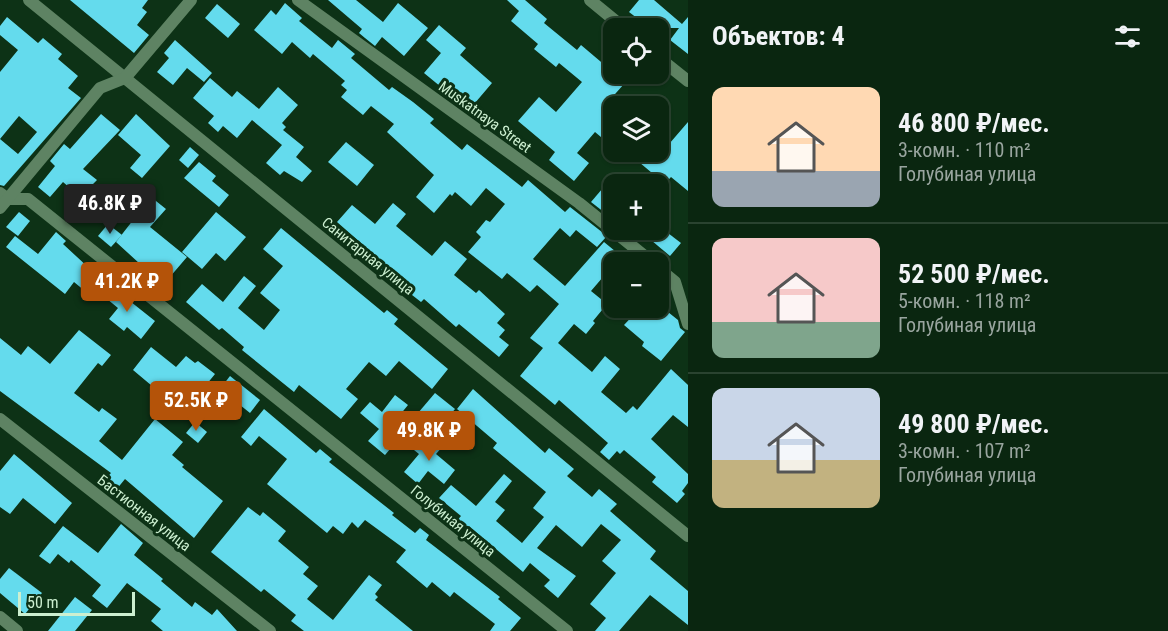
<!DOCTYPE html>
<html lang="ru">
<meta charset="utf-8">
<style>
body{margin:0;font-family:"Roboto Condensed",sans-serif;background:#18321e;color:#f1f3f6;height:100vh;display:flex;flex-direction:column;font-size:22px;white-space:nowrap}
*{box-sizing:border-box;margin:0}
p{font-size:20px;color:#99a59f}
.icon{flex:none;width:33px;height:33px;fill:none;stroke:currentColor;stroke-width:2;stroke-linecap:round;stroke-linejoin:round}
.map{position:relative;flex:1;overflow:hidden}
.panel{display:flex;flex-direction:column;background:#0a2610;width:480px}
.panel>*{flex:none}
.buttons{position:absolute;left:603px;top:18px;display:grid;gap:12px}
.buttons a{display:grid;place-items:center;width:66px;height:66px;border-radius:12px;background:#0a2610;box-shadow:0 2px 4px #0004,0 0 0 2px #2a4330;font-size:30px}
.scale{position:absolute;left:18px;bottom:15px;width:117px;box-sizing:border-box;padding-left:6px;border:3px solid #ccefd0;border-top:0;font-size:16px;line-height:21px;white-space:nowrap;color:#ccefd0;-webkit-text-stroke:4px #0d3216;paint-order:stroke}
.price{position:absolute;translate:-50% -51px;padding:0 14px;border-radius:6px;background:#b45309;color:#fff;font-size:20px;line-height:39px;filter:drop-shadow(0 2px 3px #0008)}
.price::after{content:'';position:absolute;left:50%;top:36px;width:18px;height:14px;margin-left:-9px;background:inherit;clip-path:polygon(0 0,100% 0,50% 100%)}
.price.selected{background:#222;color:#fff}
ul{padding:0;list-style:none}
li{display:flex;align-items:center;gap:18px;height:150px;padding:0 24px}
li+li{border-top:2px solid #2a4330}
li span{display:grid;place-items:center;flex:none;width:168px;height:120px;border-radius:12px;color:#555}
li>.icon{margin-inline-start:auto}
span .icon{width:72px;height:72px;fill:#fffc;stroke-width:1}
li b{font-size:26px}
h2{display:flex;justify-content:space-between;align-items:center;height:72px;padding:0 24px;font-size:26px}
main{display:flex;flex:1;min-height:0}
.map>svg:first-child{display:block}
.building{fill:#64dbed}
.lines{fill:none;stroke-linecap:round;stroke-linejoin:round}
.minor{stroke:#5e8363;stroke-width:12}
.labels{text-anchor:middle;dominant-baseline:central;stroke-width:6;stroke-linejoin:round;paint-order:stroke}
.street-label{font-size:15px;fill:#ccefd0;stroke:#0d3216}
</style>
<main>
<div class="map">
<svg width="688" height="631" viewBox="0 0 688 631">
<rect width="100%" height="100%" fill="#0d3216"/>
<!-- building -->
<g class="building">
<polygon points="70,0 148,0 142,8 147,12 137,25 149,35 134,53"/>
<polygon points="328,0 356,0 383,22 398,3 428,28 404,56 382,37 375,46 365,38 359,33 362,29"/>
<polygon points="507,0 525,0 547,19 544,23 577,50 581,45 607,67 614,59 614,74 633,74 607,103 614,108 614,148 595,132 577,153 589,163 574,181 549,160 555,152 518,121 539,97 556,112 582,82 559,63 556,67 534,49 538,44 511,21 519,11"/>
<polygon points="639,0 654,0 682,24 688,17 688,54 670,40 679,28 650,28 629,12"/>
<polygon points="285,3 302,18 299,21 332,48 338,40 355,54 351,58 389,90 392,87 413,102 434,119 430,123 462,150 467,144 522,187 528,180 565,212 570,207 607,236 597,247 576,230 570,237 560,228 533,259 565,286 604,242 621,256 591,291 607,304 593,321 595,323 586,334 574,324 558,343 592,372 605,356 620,369 601,392 626,413 633,406 637,410 671,369 688,385 688,427 673,415 651,439 688,474 688,483 682,491 685,494 677,503 652,482 656,477 624,450 620,454 617,451 609,460 600,452 608,443 559,400 555,405 520,376 543,348 530,338 559,304 537,285 530,292 507,273 502,279 468,252 481,237 476,232 486,220 490,222 505,204 486,188 471,206 455,192 452,196 450,194 434,213 416,197 434,175 387,132 394,124 371,106 363,115 341,97 347,90 341,85 345,81 313,54 310,58 292,42 282,54 254,30 271,10 276,15"/>
<polygon points="217,4 240,24 228,38 205,18"/>
<polygon points="7,17 38,43 43,38 62,54 58,59 78,76 68,88 81,98 4,186 0,185 0,139 18,154 37,132 19,116 0,139 0,72 18,50 0,35 0,26"/>
<polygon points="439,25 466,48 460,55 492,83 469,110 424,73 441,53 426,40"/>
<polygon points="175,40 212,73 204,82 187,68 173,85 157,72 169,58 164,53"/>
<polygon points="210,78 232,97 237,91 259,109 278,87 298,105 282,123 286,127 283,130 304,147 296,157 312,171 302,182 284,171 280,175 266,163 282,145 252,120 237,138 223,126 218,132 208,123 214,116 193,98"/>
<polygon points="101,114 120,130 83,169 97,180 90,187 110,204 98,218 84,207 87,203 63,182 50,197 38,187 55,166 50,161 64,144 70,149"/>
<polygon points="136,114 170,146 142,178 130,168 141,155 118,135"/>
<polygon points="688,122 688,191 671,177 658,191 658,178 627,152 663,151"/>
<polygon points="346,142 374,165 357,186 328,162"/>
<polygon points="190,147 199,155 188,168 179,160"/>
<polygon points="199,162 216,176 212,181 229,195 219,207 184,178"/>
<polygon points="614,175 614,220 591,202"/>
<polygon points="151,197 166,209 150,227 187,257 163,285 116,242"/>
<polygon points="393,203 406,214 396,226 432,256 445,241 467,259 454,275 476,293 479,290 505,314 497,323 505,330 499,337 509,345 499,357 459,324 456,327 424,299 421,302 389,277 364,255 369,250 337,222 352,205 375,224"/>
<polygon points="19,212 30,221 18,236 6,227"/>
<polygon points="216,212 246,237 225,261 216,253 202,269 182,252"/>
<polygon points="108,224 122,235 111,247 98,236"/>
<polygon points="281,228 384,313 387,310 398,319 394,324 448,369 432,389 399,361 386,376 369,362 346,389 358,399 341,419 299,385 294,392 242,350 244,347 222,328 219,330 186,302 202,284 223,302 244,276 256,286 238,308 264,330 280,310 260,293 283,266 263,249"/>
<polygon points="639,230 664,230 681,243 670,256"/>
<polygon points="56,232 66,241 63,244 103,281 91,296 74,282 65,294 6,247 15,236 38,254"/>
<polygon points="111,282 123,291 121,294 155,321 141,339 127,327 124,331 109,319 118,308 101,294"/>
<polygon points="640,308 663,308 678,320 680,328 685,332 661,361 642,346 644,342 624,325"/>
<polygon points="79,330 111,355 102,366 98,363 74,393 99,412 102,408 117,419 99,441 122,460 155,419 183,442 172,455 184,465 182,467 223,501 194,538 125,479 116,490 104,481 111,473 0,391 0,338 21,355 28,346 50,364"/>
<polygon points="151,347 176,367 186,356 195,363 198,361 215,374 185,411 177,404 165,419 154,409 164,396 133,370"/>
<polygon points="230,376 260,400 250,413 220,389"/>
<polygon points="473,389 545,453 549,448 574,469 567,476 592,497 599,489 617,504 610,511 656,551 650,559 688,591 688,625 650,595 619,631 595,631 606,618 590,604 616,573 602,561 621,540 601,524 582,547 556,525 537,548 576,576 558,598 544,586 550,580 530,563 523,572 469,526 465,531 455,523 461,516 439,498 451,485 476,506 504,474 512,481 495,502 505,510 496,521 522,543 544,517 533,508 546,492 493,448 497,443 457,409"/>
<polygon points="435,393 455,409 438,430 418,413"/>
<polygon points="395,395 408,405 391,426 402,435 385,455 368,441 379,429 360,413 370,402 382,412"/>
<polygon points="264,409 316,453 320,449 332,459 329,462 394,513 392,515 415,533 420,528 429,535 426,540 500,597 498,599 521,618 510,631 490,631 495,624 454,592 450,597 432,582 427,588 396,562 406,550 365,520 358,528 352,522 343,534 333,526 327,533 267,484 287,459 259,436 251,446 241,437"/>
<polygon points="195,422 207,432 198,443 186,433"/>
<polygon points="428,433 443,446 436,454 455,470 444,484 428,471 418,484 404,472 419,454 414,450"/>
<polygon points="14,454 72,503 55,524 23,498 10,514 0,507 0,471"/>
<polygon points="248,507 260,516 263,512 286,531 278,541 309,567 303,574 318,586 307,599 333,620 369,575 382,585 375,594 378,597 375,600 413,631 304,631 291,621 296,615 264,589 261,592 211,552"/>
<polygon points="121,524 143,543 134,555 163,579 161,581 192,607 195,602 212,615 217,609 237,631 163,631 151,621 161,609 127,583 107,608 92,596 101,585 71,560 69,563 58,554 50,564 39,556 63,526 98,553"/>
<polygon points="9,568 42,593 25,614 0,593 0,579"/>
<polygon points="75,597 92,610 75,631 48,631"/>
</g>
<g class="lines">
<!-- minor -->
<g class="minor">
<polyline points="29,0 688,536"/>
<polyline points="298,0 579,203 652,262"/>
<polyline points="590,0 624,28"/>
<polyline points="658,57 688,81"/>
<polyline points="0,193 8,199 28,199 567,631"/>
<polyline points="0,208 100,88 125,78 191,0"/>
<polyline points="658,268 675,282 688,324"/>
<polyline points="0,419 270,631"/>
<polyline points="0,617 17,631"/>
</g>
</g>
<g class="labels">
<!-- street labels -->
<g class="street-label">
<text transform="translate(485 117) rotate(36)">Muskatnaya Street</text>
<text transform="translate(368 256) rotate(39)">Санитарная улица</text>
<text transform="translate(144 513) rotate(38)">Бастионная улица</text>
<text transform="translate(453 521) rotate(39)">Голубиная улица</text>
</g>
</g>
</svg>
<div class="buttons">
<a><svg class="icon" aria-label="locate" viewBox="0 0 24 24"><circle cx="12" cy="12" r="6"/><path d="M12 2v4M12 18v4M2 12h4M18 12h4"/></svg></a>
<a><svg class="icon" aria-label="layers" viewBox="0 0 24 24"><path d="M12 4l9 5-9 5-9-5zM3 14l9 5 9-5"/></svg></a>
<a>+</a>
<a>−</a>
</div>
<div class="scale">50 m</div>
<b class="price selected" style="left:110px;top:235px">46.8K ₽</b>
<b class="price" style="left:127px;top:313px">41.2K ₽</b>
<b class="price" style="left:196px;top:432px">52.5K ₽</b>
<b class="price" style="left:429px;top:462px">49.8K ₽</b>
</div>
<section class="panel">
<h2>Объектов: 4<svg class="icon" aria-label="filters" viewBox="0 0 24 24"><path d="M4 7h16M4 17h16"/><circle cx="9" cy="7" r="2"/><circle cx="15" cy="17" r="2"/></svg></h2>
<ul>
<li><span style="background:linear-gradient(#ffd9b3 70%,#9aa5b1 0)"><svg class="icon" aria-label="home" viewBox="0 0 24 24"><path d="M3 11l9-7 9 7M6 9v11h12V9"/></svg></span><div><b>46 800 ₽/мес.</b><p>3-комн. · 110 m²</p><p>Голубиная улица</p></div></li>
<li><span style="background:linear-gradient(#f6c9c9 70%,#7fa58c 0)"><svg class="icon" aria-label="home" viewBox="0 0 24 24"><path d="M3 11l9-7 9 7M6 9v11h12V9"/></svg></span><div><b>52 500 ₽/мес.</b><p>5-комн. · 118 m²</p><p>Голубиная улица</p></div></li>
<li><span style="background:linear-gradient(#c9d6e8 60%,#c2b280 0)"><svg class="icon" aria-label="home" viewBox="0 0 24 24"><path d="M3 11l9-7 9 7M6 9v11h12V9"/></svg></span><div><b>49 800 ₽/мес.</b><p>3-комн. · 107 m²</p><p>Голубиная улица</p></div></li>
</ul>
</section>
</main>
